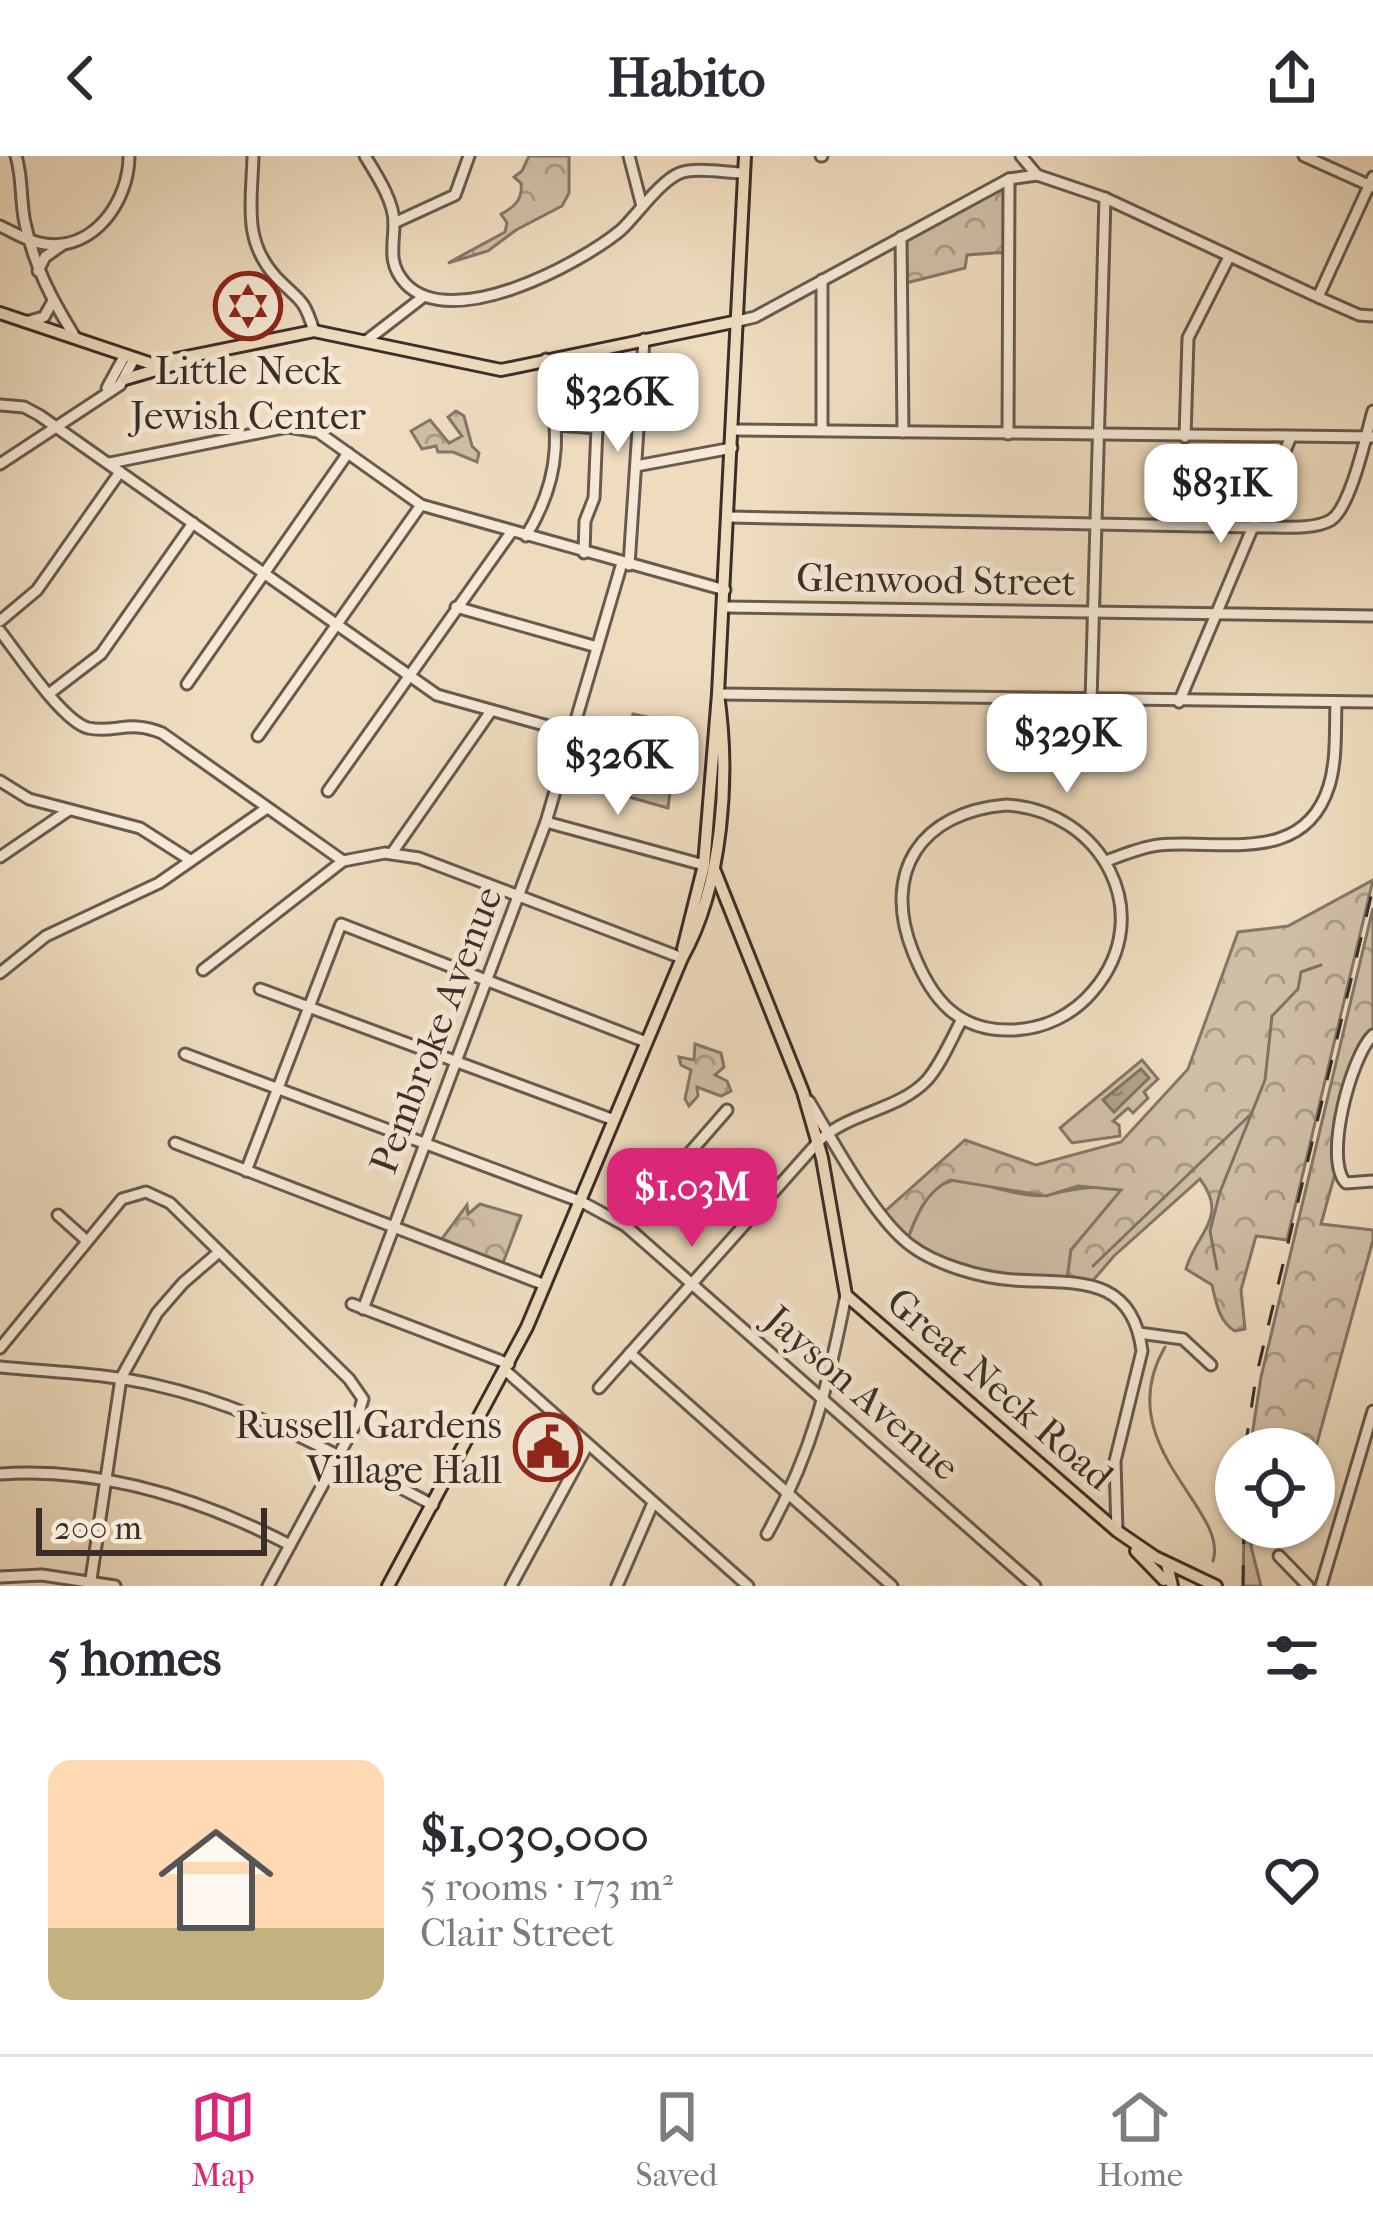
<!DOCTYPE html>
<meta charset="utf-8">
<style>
body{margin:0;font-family:"IM FELL French Canon",serif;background:#f2f2f3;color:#2b2b33;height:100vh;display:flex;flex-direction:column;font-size:45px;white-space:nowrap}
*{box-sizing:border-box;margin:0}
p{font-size:39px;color:#7c7c81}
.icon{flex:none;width:66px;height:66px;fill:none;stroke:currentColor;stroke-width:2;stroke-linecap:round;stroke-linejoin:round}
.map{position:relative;height:1430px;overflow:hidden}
.sheet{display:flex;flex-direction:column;background:#fff;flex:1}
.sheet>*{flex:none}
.controls{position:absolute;left:1215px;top:1272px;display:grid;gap:24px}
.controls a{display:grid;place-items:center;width:120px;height:120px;border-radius:50%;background:#fff;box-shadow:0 3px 9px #0004;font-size:60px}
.scale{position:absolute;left:36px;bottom:30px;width:231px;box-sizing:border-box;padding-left:12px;border:6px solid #3b2e29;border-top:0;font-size:33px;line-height:42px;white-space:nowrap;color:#3b2e29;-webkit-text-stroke:9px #f5e8d5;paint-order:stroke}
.price{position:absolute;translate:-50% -102px;padding:0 27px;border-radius:24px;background:#fff;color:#222;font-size:39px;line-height:78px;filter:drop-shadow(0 3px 6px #0008)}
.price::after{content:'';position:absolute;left:50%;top:72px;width:36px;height:27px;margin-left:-18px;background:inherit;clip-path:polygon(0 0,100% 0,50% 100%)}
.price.active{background:#db2777;color:#fff}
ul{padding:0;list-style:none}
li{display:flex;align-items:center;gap:36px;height:300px;padding:0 48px}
li span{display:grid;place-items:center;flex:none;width:336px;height:240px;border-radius:24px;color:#555}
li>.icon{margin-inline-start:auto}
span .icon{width:144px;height:144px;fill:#fffc;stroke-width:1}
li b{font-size:51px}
h2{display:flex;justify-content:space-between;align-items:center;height:144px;padding:0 48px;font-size:51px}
header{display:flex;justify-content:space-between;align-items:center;height:156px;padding:0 48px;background:#fff;font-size:54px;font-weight:700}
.dock{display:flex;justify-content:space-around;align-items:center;height:168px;border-top:3px solid #e1e1e2;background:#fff;font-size:33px;color:#7c7c81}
.dock a{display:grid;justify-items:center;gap:6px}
.dock .active{color:#db2777}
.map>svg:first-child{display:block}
.green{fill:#d0bea6;stroke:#867668;stroke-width:3}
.forest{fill:url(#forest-crowns);stroke:#867668;stroke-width:3}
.water{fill:url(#water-ripples);stroke:#827364;stroke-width:3}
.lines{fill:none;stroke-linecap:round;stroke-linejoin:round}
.stream{stroke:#827364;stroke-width:3}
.minor-casing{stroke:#685a4e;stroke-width:15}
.major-casing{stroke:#3b2e29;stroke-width:16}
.minor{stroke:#f5e8d5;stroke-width:9}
.major{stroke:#efdcbf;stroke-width:10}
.rail{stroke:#3b2e29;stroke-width:3;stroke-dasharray:21 21;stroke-linecap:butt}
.labels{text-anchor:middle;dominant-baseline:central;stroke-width:10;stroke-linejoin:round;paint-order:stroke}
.poi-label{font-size:39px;fill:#3b2e29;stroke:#f5e8d5}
.street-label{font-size:39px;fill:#3b2e29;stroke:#f5e8d5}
</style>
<header><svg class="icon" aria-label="back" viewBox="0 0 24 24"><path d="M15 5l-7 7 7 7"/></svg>Habito<svg class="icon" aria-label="share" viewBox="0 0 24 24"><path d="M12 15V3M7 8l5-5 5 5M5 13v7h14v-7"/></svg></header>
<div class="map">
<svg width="1373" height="1430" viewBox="0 0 1373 1430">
<defs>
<pattern id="forest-crowns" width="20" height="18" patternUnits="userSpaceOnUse" patternTransform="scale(3)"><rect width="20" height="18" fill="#d0bea6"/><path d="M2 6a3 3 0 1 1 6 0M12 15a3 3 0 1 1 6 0" fill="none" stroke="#aa9b87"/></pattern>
<pattern id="water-ripples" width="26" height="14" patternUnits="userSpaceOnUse" patternTransform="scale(3)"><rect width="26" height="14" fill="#b2a18c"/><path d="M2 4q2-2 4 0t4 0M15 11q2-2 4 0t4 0" fill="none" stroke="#928472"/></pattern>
</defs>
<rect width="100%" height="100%" fill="#efdcbf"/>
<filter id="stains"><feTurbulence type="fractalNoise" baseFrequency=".00167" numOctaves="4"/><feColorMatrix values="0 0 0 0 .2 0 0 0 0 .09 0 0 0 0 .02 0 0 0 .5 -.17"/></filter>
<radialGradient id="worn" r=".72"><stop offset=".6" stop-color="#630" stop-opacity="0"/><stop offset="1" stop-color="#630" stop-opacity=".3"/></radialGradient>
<!-- green -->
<g class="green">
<polygon points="1142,904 1158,923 1144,936 1148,942 1133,957 1128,952 1113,965 1119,969 1120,980 1072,987 1060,972"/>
<path d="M 961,1023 C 983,1028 1027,1043 1047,1039 C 1075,1033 1093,1028 1123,1034 L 1071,1094 L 1067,1124 C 1004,1124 963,1114 906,1087 C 917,1059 927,1026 961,1023 Z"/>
</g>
<!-- forest -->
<g class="forest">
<path d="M 529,0 L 569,0 L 569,37 L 562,50 L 516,74 L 488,95 L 448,107 L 505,76 L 507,67 L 501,58 C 515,51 523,43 521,27 L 514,21 L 522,15 Z"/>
<polygon points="1009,23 1008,96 967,99 965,112 902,128 901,81"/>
<polygon points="456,255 464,260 472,290 479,297 477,306 453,296 438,296 436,290 422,293 411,275 430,264 449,287 462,280 448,261"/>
<polygon points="633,558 656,563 655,583 668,584 666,609 674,625 671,626 668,652 604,634 615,599 570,585 575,567 627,582"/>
<path d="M 1373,724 L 1287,1084 L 1256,1080 L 1241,1134 L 1245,1173 L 1235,1175 C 1219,1166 1216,1146 1212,1129 L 1186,1113 C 1195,1078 1230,1062 1200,1023 L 1114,1100 L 1090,1128 L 1067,1124 L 1071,1094 L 1121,1034 L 1078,1030 L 1046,1040 L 950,1024 C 924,1037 916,1061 906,1087 L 882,1058 L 965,984 L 1036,1009 L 1121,986 L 1188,913 L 1238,776 L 1288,770 Z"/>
<polygon points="1373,752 1373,879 1353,916 1338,1007 1321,1068 1373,1074 1373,1084 1316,1291 1282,1282 1278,1293 1250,1293 1261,1221"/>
<polygon points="695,888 721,897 724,911 715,919 727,925 731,935 721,940 697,931 698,940 689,950 685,943 691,914 681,909 679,901 694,904"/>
<polygon points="480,1048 521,1060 501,1112 438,1088 467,1049 468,1058"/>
<polygon points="1244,1371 1256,1371 1251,1390 1261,1430 1243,1430"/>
</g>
<!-- water -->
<polygon class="water" points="1141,913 1149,922 1114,956 1103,944"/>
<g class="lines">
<!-- stream -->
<g class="stream">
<polyline points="1093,1110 1251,958"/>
<polyline points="1217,1113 1210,1075 1220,1036 1265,924 1272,860 1298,833 1301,816 1321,809"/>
<path d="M 1165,1191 C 1108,1289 1230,1353 1213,1405"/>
</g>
<!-- minor casing -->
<g class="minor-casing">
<g id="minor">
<path d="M 16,0 C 23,23 20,44 25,67 C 34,110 52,144 75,181"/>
<path d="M 253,0 C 252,45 242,84 276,121 C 300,146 303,140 314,175"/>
<path d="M 365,0 C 376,18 394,45 394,67 C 394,90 387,107 405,127 C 451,177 580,108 621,74 C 637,59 660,25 680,17 C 697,11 726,17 744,17"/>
<polyline points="629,0 642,50"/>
<polyline points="821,0 822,0"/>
<polyline points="1021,0 1037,19"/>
<polyline points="1304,0 1373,31"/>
<polyline points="394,67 455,39 469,0"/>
<path d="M 0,70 C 15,77 29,86 45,88 C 95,95 129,44 129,0"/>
<polyline points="901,81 903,276"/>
<polyline points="38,115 45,101 62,89"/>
<polyline points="822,124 822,274"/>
<polyline points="1318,141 1373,21"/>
<polyline points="29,165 44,161 53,145"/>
<polyline points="738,165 755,161 1009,23 1037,19 1105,42 1318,141 1359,159 1373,160"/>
<polyline points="366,185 423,141"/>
<polyline points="107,232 125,199"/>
<polyline points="0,249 24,251 39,259 437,539 573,577"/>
<polyline points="558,269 597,272 594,342 585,365 584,397"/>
<polyline points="733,274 1373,281"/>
<polyline points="1008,278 1009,23"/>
<polyline points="1185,281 1188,182 1229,101"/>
<polyline points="110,307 288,271 318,276 421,349 725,434"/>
<polyline points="0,308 120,229 134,203"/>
<polyline points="636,310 732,292"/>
<path d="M 729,361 L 1253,371 C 1275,370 1312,375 1331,364 C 1351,351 1366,279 1373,255"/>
<path d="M 526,380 C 565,316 558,273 546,203"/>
<polyline points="629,409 644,183"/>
<polyline points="456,451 597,491"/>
<polyline points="724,451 1373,460"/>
<polyline points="0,465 37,434 120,316"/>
<path d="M 0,475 C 18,498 62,565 88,572 C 115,578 129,563 162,577 L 343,705 L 385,697 L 419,702 L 682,802"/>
<polyline points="187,528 348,297"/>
<polyline points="50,537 101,498 193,367"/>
<polyline points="718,538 1373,546"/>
<polyline points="1091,545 1105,42"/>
<polyline points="1179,546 1290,283"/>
<polyline points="258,580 421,349"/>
<polyline points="0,625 29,643 140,672 190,704"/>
<polyline points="328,635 512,375"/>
<path d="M 1006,649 C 1101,654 1159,758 1093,835 C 1073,859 1044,873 1013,874 C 958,876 932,844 913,796 C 881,716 921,656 1006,649 Z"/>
<polyline points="546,666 704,709"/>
<polyline points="392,697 491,555"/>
<polyline points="0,701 69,654"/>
<path d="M 1106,705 C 1123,699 1141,691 1159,689 C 1221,683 1304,710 1329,630 C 1337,604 1335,574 1336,547"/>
<polyline points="203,814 343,705"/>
<polyline points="0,817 46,780 159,727 267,652"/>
<polyline points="260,833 614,964"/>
<path d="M 1373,879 C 1351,900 1323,1004 1346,1027 L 1373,1025"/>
<polyline points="185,898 582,1046 626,1070 1035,1430"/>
<path d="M 809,945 C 833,985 874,1062 910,1089 C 936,1109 982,1122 1014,1124 C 1074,1128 1132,1117 1142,1195 L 1115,1305 L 1117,1375"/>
<polyline points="175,987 545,1129"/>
<polyline points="246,1015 341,768 646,886"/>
<polyline points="58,1059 87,1085"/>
<polyline points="626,1070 727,954"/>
<polyline points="352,1148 509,1208"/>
<polyline points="363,1153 546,666 622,407"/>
<polyline points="1139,1177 1183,1183 1211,1209"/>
<polyline points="0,1192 122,1043 146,1036 170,1047 349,1223 363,1243 355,1269 268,1430"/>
<polyline points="630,1197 892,1430"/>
<path d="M 0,1211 C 52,1216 104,1217 155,1229 C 255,1251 343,1302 433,1349"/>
<polyline points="506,1215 748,1430"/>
<path d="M 599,1232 L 818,986 C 848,956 898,955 927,924 C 941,908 951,884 961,865"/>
<path d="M 0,1318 C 102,1311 201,1343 290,1389"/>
<path d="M 767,1378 C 813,1296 828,1229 846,1139"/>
<polyline points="1279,1400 1308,1430"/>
<polyline points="0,1421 42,1419 115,1430"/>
<polyline points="90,1430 121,1222 157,1157 183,1127 219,1096"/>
<polyline points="511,1430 587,1290"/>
<polyline points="617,1430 653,1347"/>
<polyline points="1321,1430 1373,1255"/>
</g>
</g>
<!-- major casing -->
<g class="major-casing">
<g id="major">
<polyline points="0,157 152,208 314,175 501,214 738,165"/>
<polyline points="125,223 173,209"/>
<polyline points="714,713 803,936 822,1002 846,1139 1117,1375 1155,1401 1216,1430"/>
<polyline points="683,793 704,709 718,538 745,0"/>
<polyline points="1136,1395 1164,1424"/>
<polyline points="1167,1408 1172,1430"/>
<path d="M 388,1430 L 527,1171 L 682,802 C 723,729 730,620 718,538"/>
</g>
</g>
<!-- minor -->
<use href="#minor" class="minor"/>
<!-- major -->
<use href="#major" class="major"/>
<!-- rail -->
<g class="rail">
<polyline points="1245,1293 1256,1221 1373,732"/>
<polyline points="1243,1430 1244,1371"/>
</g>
</g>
<!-- icons -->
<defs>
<g id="synagogue-ring" transform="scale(3.45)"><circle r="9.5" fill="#f5e8d5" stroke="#8f2418" stroke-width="1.5"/><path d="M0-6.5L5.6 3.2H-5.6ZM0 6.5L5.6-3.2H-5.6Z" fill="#8f2418"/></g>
<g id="civic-ring" transform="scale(3.45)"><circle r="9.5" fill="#f5e8d5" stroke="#8f2418" stroke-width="1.5"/><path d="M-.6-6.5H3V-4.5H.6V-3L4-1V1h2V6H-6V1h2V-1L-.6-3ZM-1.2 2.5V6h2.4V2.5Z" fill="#8f2418"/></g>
</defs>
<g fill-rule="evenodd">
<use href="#synagogue-ring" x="248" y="150"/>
<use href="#civic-ring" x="548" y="1291"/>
</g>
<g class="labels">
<!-- poi labels -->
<g class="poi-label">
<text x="248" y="215">Little Neck<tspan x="248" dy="45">Jewish Center</tspan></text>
<text x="502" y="1269" text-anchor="end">Russell Gardens<tspan x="502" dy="45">Village Hall</tspan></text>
</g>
<!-- street labels -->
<g class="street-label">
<text transform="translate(936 424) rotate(1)">Glenwood Street</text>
<text transform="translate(436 874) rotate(-69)">Pembroke Avenue</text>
<text transform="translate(1000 1233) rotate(41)">Great Neck Road</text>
<text transform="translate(862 1237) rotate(41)">Jayson Avenue</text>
</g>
</g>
<rect width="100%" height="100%" filter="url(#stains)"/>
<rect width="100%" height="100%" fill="url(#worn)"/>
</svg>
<div class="controls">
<a><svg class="icon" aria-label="locate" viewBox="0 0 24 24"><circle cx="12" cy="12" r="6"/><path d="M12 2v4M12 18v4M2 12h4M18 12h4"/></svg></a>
</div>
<div class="scale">200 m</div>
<b class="price" style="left:618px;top:299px">$326K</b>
<b class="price" style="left:1221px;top:390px">$831K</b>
<b class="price" style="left:1067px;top:640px">$329K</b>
<b class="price" style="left:618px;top:662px">$326K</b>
<b class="price active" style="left:692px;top:1094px">$1.03M</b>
</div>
<section class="sheet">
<h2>5 homes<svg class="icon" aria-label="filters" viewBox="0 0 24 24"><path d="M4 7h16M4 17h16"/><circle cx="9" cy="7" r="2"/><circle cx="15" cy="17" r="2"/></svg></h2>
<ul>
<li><span style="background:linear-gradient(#ffd9b3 70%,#c2b280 0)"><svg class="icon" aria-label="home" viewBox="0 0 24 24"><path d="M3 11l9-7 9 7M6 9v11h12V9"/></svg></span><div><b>$1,030,000</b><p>5 rooms · 173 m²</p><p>Clair Street</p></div><svg class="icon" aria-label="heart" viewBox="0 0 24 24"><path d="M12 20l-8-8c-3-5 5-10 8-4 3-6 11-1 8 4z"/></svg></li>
</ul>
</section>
<nav class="dock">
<a class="active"><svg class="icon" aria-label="map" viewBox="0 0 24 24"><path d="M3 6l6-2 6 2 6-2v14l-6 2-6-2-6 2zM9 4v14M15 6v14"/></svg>Map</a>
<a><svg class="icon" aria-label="saved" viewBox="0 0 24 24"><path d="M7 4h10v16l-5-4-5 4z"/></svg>Saved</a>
<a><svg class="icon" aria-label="home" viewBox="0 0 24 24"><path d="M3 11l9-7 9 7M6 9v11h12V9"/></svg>Home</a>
</nav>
